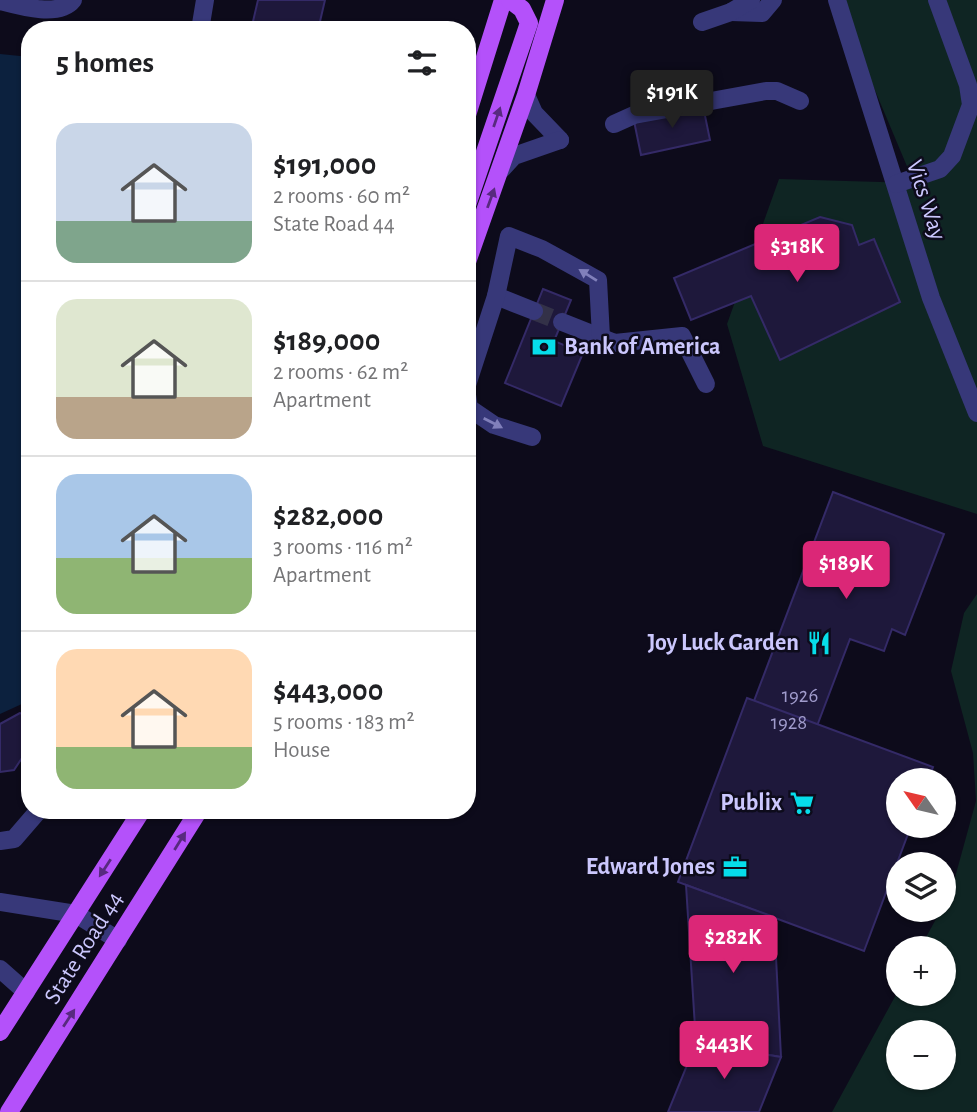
<!DOCTYPE html>
<meta charset="utf-8">
<style>
body{margin:0;font-family:"Alegreya Sans",sans-serif;background:#f6f6f6;color:#202124;height:100vh;display:flex;flex-direction:column;font-size:26px;white-space:nowrap}
*{box-sizing:border-box;margin:0}
p{font-size:23px;color:#757577}
.icon{flex:none;width:38px;height:38px;fill:none;stroke:currentColor;stroke-width:2;stroke-linecap:round;stroke-linejoin:round}
.map{position:relative;flex:1;overflow:hidden}
.details{position:absolute;left:21px;top:21px;width:455px;height:798px;display:flex;flex-direction:column;background:#fff;border-radius:28px;box-shadow:0 2px 5px #0004}
.details>*{flex:none}
.needle{width:46px;rotate:304deg}
.fabs{position:absolute;left:886px;top:768px;display:grid;gap:14px}
.fabs a{display:grid;place-items:center;width:70px;height:70px;border-radius:50%;background:#fff;box-shadow:0 2px 5px #0004;font-size:35px}
.price{position:absolute;translate:-50% -60px;padding:0 16px;border-radius:7px;background:#db2777;color:#fff;font-size:23px;line-height:46px;filter:drop-shadow(0 2px 4px #0008)}
.price::after{content:'';position:absolute;left:50%;top:42px;width:21px;height:16px;margin-left:-10px;background:inherit;clip-path:polygon(0 0,100% 0,50% 100%)}
.price.selected{background:#222;color:#fff}
ul{padding:0;list-style:none}
li{display:flex;align-items:center;gap:21px;height:175px;padding:0 35px}
li+li{border-top:2px solid #e0e0e0}
li span{display:grid;place-items:center;flex:none;width:196px;height:140px;border-radius:21px;color:#555}
li>.icon{margin-inline-start:auto}
span .icon{width:84px;height:84px;fill:#fffc;stroke-width:1}
li b{font-size:30px}
h2{display:flex;justify-content:space-between;align-items:center;height:84px;padding:0 35px;font-size:30px}
.map>svg:first-child{display:block}
.green{fill:#0f2523;fill-rule:evenodd}
.water{fill:#0c213e}
.building{fill:#1e183b;stroke:#342a67;stroke-width:2}
.lines{fill:none;stroke-linecap:round;stroke-linejoin:round}
.minor-tunnel{stroke:#333148;stroke-width:18;stroke-dasharray:18 9;stroke-linecap:butt}
.minor{stroke:#373879;stroke-width:18}
.major{stroke:#b451fa;stroke-width:18}
.oneway{fill:#582a7f}
.oneway2{fill:#8180bb}
.labels{text-anchor:middle;dominant-baseline:central;stroke-width:5;stroke-linejoin:round;paint-order:stroke}
.number-label{font-size:21px;fill:#a09bcc}
.street-label{font-size:24px;fill:#cbc7fd;stroke:#0d0b1b}
.poi-label{font-size:24px;font-weight:bold;fill:#cbc7fd;stroke:#0d0b1b;text-anchor:end}
</style>
<div class="map">
<svg width="977" height="1112" viewBox="0 0 977 1112">
<rect width="100%" height="100%" fill="#0d0b1b"/>
<!-- green -->
<g class="green">
<polygon points="837,0 977,0 977,514 763,446 727,324 779,179 914,183"/>
<path d="M 977,594 L 977,1112 L 832,1112 L 898,991 L 898,994 L 943,994 L 943,948 L 920,948 L 951,892 L 976,801 L 973,753 L 951,671 L 964,613 ZM 898,1032 L 943,1032 L 943,1078 L 898,1078 Z"/>
</g>
<!-- water -->
<polygon class="water" points="0,54 30,57 30,694 24,703 0,714"/>
<!-- building -->
<g class="building">
<polygon points="258,0 325,0 318,30 251,30"/>
<polygon points="703,106 710,140 641,155 634,121"/>
<polygon points="820,217 852,225 859,245 874,239 900,302 780,360 751,296 691,320 674,278"/>
<polygon points="543,289 571,300 554,341 583,353 561,406 505,383"/>
<polygon points="833,492 944,534 905,635 892,629 884,651 850,639 817,726 754,701"/>
<polygon points="747,698 933,767 928,780 898,780 898,826 911,826 864,951 678,882"/>
<polygon points="20,713 30,719 30,746 14,770 0,772 0,724"/>
<polygon points="686,885 774,917 781,1057 696,1043"/>
<polygon points="696,1043 781,1057 759,1112 668,1112"/>
</g>
<g class="lines">
<!-- minor-tunnel -->
<polyline class="minor-tunnel" points="534,311 562,322"/>
<!-- minor -->
<g class="minor">
<polyline points="837,0 931,298 977,413"/>
<path d="M 0,1 C 19,6 59,18 73,0"/>
<polyline points="731,12 762,13 773,0"/>
<polyline points="702,22 731,12 751,0"/>
<polyline points="200,30 205,0"/>
<polyline points="526,95 534,113 560,140"/>
<polyline points="614,124 634,115 766,91 777,91 800,101"/>
<polyline points="501,170 514,156 560,140"/>
<polyline points="896,184 940,169 952,156 971,105 968,85 937,0"/>
<polyline points="496,296 534,311"/>
<polyline points="562,322 615,343 682,336 706,384"/>
<polyline points="467,385 496,296 509,236 542,249 598,280 601,337"/>
<polyline points="467,395 469,408 494,425 532,437"/>
<polyline points="0,841 14,839 39,810"/>
<polyline points="0,902 76,914 118,940"/>
<polyline points="0,969 26,992"/>
</g>
<!-- major -->
<g class="major">
<polyline points="467,115 503,0"/>
<polyline points="467,205 529,23 522,9 510,0"/>
<polyline points="467,262 526,95 555,0"/>
<polyline points="0,1032 142,810"/>
<polyline points="9,1112 199,810"/>
</g>
</g>
<!-- one-way arrows -->
<defs><path id="oneway-solid" d="M-6-.8H1V-3.2L6.5 0L1 3.2V.8H-6Z" transform="scale(1.75)"/></defs>
<g class="oneway">
<use href="#oneway-solid" transform="translate(497 117) rotate(-71)"/>
<use href="#oneway-solid" transform="translate(491 198) rotate(-70)"/>
<use href="#oneway-solid" transform="translate(180 841) rotate(-58)"/>
<use href="#oneway-solid" transform="translate(105 868) rotate(123)"/>
<use href="#oneway-solid" transform="translate(69 1018) rotate(-57)"/>
</g>
<g class="oneway2">
<use href="#oneway-solid" transform="translate(588 275) rotate(-148)"/>
<use href="#oneway-solid" transform="translate(493 423) rotate(27)"/>
</g>
<!-- icons -->
<defs>
<g id="bank-bare" transform="scale(1.89)"><path d="M-6-4H6V4H-6ZM0-2.3a2.3 2.3 0 1 0 0 4.6a2.3 2.3 0 1 0 0-4.6Z" fill="#06ddea" stroke="#0d0b1b" stroke-width="2.5" paint-order="stroke"/></g>
<g id="restaurant-bare" transform="scale(1.89)"><path d="M-5-6h1v4h1v-4h1v4h1v-4h1v5L-1.5 .5V6h-2V.5L-5-1ZM5-6V6H3V1.5H1.5Q1.5-4 5-6Z" fill="#06ddea" stroke="#0d0b1b" stroke-width="2.5" paint-order="stroke"/></g>
<g id="supermarket-bare" transform="scale(1.89)"><path d="M-6-5.5h2.5l.6 2H6L4.5 2H-2.5L-4.4-4H-6ZM-1.5 3.2a1.3 1.3 0 1 0 .1 0ZM3 3.2a1.3 1.3 0 1 0 .1 0Z" fill="#06ddea" stroke="#0d0b1b" stroke-width="2.5" paint-order="stroke"/></g>
<g id="office-bare" transform="scale(1.89)"><path d="M-6-3h4V-5.5h4V-3h4V5H-6ZM-1-4.5V-3h2v-1.5ZM-6 0V1H6V0Z" fill="#06ddea" stroke="#0d0b1b" stroke-width="2.5" paint-order="stroke"/></g>
</defs>
<g fill-rule="evenodd">
<use href="#bank-bare" x="544" y="347"/>
<use href="#restaurant-bare" x="819" y="643"/>
<use href="#supermarket-bare" x="802" y="803"/>
<use href="#office-bare" x="735" y="867"/>
</g>
<g class="labels">
<!-- number labels -->
<g class="number-label">
<text x="800" y="695">1926</text>
<text x="789" y="722">1928</text>
</g>
<!-- street labels -->
<g class="street-label">
<text transform="translate(926 200) rotate(72)">Vics Way</text>
<text transform="translate(84 948) rotate(-58)">State Road 44</text>
</g>
<!-- poi labels -->
<g class="poi-label">
<text x="564" y="347" text-anchor="start">Bank of America</text>
<text x="799" y="643">Joy Luck Garden</text>
<text x="782" y="803">Publix</text>
<text x="715" y="867">Edward Jones</text>
</g>
</g>
</svg>
<div class="fabs">
<a><svg class="needle" viewBox="-14 -14 28 28"><path d="M0-13l5 13h-10z" fill="#e53935"/><path d="M0 13l5-13h-10z" fill="#757577"/></svg></a>
<a><svg class="icon" aria-label="layers" viewBox="0 0 24 24"><path d="M12 4l9 5-9 5-9-5zM3 14l9 5 9-5"/></svg></a>
<a>+</a>
<a>−</a>
</div>
<b class="price selected" style="left:672px;top:130px">$191K</b>
<b class="price" style="left:797px;top:284px">$318K</b>
<b class="price" style="left:846px;top:601px">$189K</b>
<b class="price" style="left:733px;top:975px">$282K</b>
<b class="price" style="left:724px;top:1081px">$443K</b>
<section class="details">
<h2>5 homes<svg class="icon" aria-label="filters" viewBox="0 0 24 24"><path d="M4 7h16M4 17h16"/><circle cx="9" cy="7" r="2"/><circle cx="15" cy="17" r="2"/></svg></h2>
<ul>
<li><span style="background:linear-gradient(#c9d6e8 70%,#7fa58c 0)"><svg class="icon" aria-label="home" viewBox="0 0 24 24"><path d="M3 11l9-7 9 7M6 9v11h12V9"/></svg></span><div><b>$191,000</b><p>2 rooms · 60 m²</p><p>State Road 44</p></div></li>
<li><span style="background:linear-gradient(#dfe7d0 70%,#b9a48a 0)"><svg class="icon" aria-label="home" viewBox="0 0 24 24"><path d="M3 11l9-7 9 7M6 9v11h12V9"/></svg></span><div><b>$189,000</b><p>2 rooms · 62 m²</p><p>Apartment</p></div></li>
<li><span style="background:linear-gradient(#a9c7e8 60%,#8fb573 0)"><svg class="icon" aria-label="home" viewBox="0 0 24 24"><path d="M3 11l9-7 9 7M6 9v11h12V9"/></svg></span><div><b>$282,000</b><p>3 rooms · 116 m²</p><p>Apartment</p></div></li>
<li><span style="background:linear-gradient(#ffd9b3 70%,#8fb573 0)"><svg class="icon" aria-label="home" viewBox="0 0 24 24"><path d="M3 11l9-7 9 7M6 9v11h12V9"/></svg></span><div><b>$443,000</b><p>5 rooms · 183 m²</p><p>House</p></div></li>
</ul>
</section>
</div>
